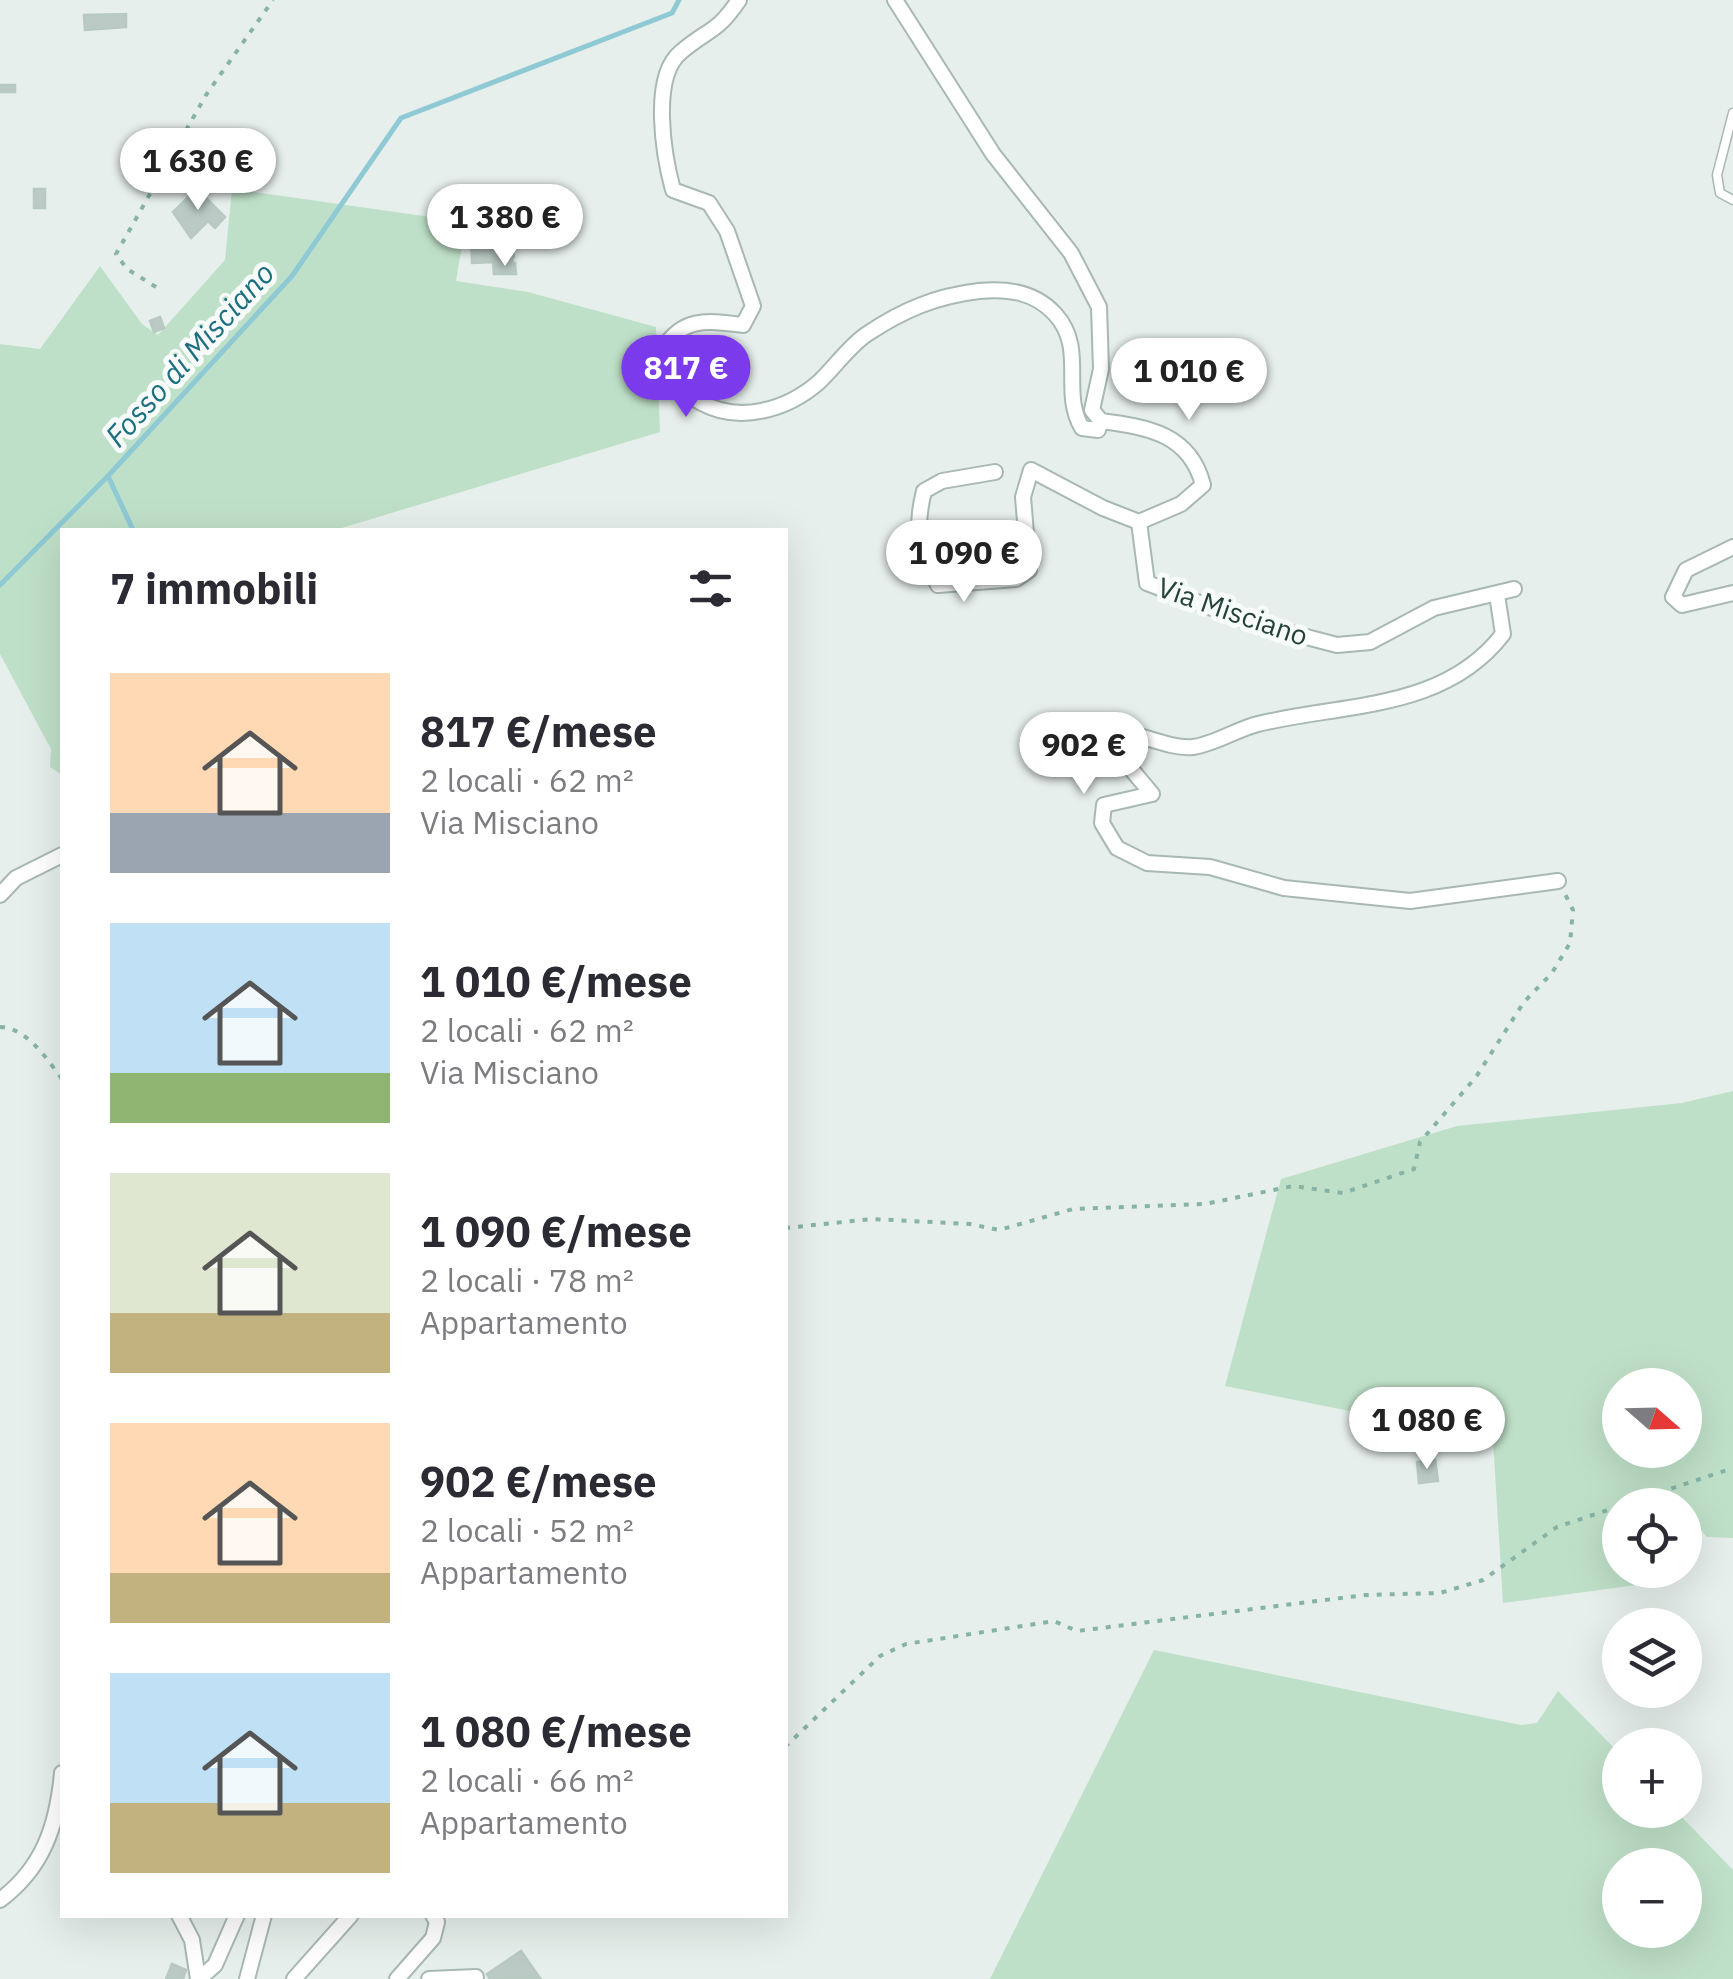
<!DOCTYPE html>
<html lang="it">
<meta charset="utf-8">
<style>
body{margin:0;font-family:"IBM Plex Sans",sans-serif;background:#f7f7f7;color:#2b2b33;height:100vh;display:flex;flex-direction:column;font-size:38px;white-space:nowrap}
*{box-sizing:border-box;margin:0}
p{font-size:32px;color:#7c7c81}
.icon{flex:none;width:55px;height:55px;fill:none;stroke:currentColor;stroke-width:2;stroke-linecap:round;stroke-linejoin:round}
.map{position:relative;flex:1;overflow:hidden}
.side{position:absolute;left:60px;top:528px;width:728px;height:1390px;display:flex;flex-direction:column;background:#fff;border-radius:0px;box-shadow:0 10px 40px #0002}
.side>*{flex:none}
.needle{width:65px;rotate:110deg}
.buttons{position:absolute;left:1602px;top:1368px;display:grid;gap:20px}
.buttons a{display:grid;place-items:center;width:100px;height:100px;border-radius:50%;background:#fff;box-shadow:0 10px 40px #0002;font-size:50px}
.price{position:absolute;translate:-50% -85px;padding:0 22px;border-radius:35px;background:#fff;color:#222;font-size:32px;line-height:65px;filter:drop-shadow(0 2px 5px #0008)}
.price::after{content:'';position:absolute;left:50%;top:60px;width:30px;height:22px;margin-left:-15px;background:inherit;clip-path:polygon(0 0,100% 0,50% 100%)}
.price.current{background:#7c3aed;color:#fff}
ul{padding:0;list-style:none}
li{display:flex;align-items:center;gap:30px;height:250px;padding:0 50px}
li span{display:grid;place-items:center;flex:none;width:280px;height:200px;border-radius:0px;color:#555}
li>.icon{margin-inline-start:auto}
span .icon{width:120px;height:120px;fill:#fffc;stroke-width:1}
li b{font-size:42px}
h2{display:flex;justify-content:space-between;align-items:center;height:120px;padding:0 50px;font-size:42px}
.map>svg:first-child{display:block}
.green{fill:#bfe0c8;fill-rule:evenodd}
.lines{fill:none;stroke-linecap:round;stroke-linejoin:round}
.stream{stroke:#8ec9d4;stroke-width:5}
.building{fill:#bbcac4;stroke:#b8c9c2;stroke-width:2.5}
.service-casing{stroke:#a8b8b2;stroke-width:11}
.minor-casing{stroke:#a8b8b2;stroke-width:18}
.path{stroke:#86b3a5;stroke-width:4;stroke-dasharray:5 8;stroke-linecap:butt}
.service{stroke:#fff;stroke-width:8}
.minor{stroke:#fff;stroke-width:14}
.labels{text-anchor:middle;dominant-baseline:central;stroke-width:10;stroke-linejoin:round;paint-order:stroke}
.street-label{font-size:28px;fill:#24423a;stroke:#f7fbf9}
.water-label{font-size:30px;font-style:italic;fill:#1c6f80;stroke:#f7fbf9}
</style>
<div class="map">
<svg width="1733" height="1979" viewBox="0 0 1733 1979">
<rect width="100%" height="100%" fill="#e6efeb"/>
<!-- green -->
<g class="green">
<polygon points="232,189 466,222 456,281 528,292 656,327 660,432 335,530 62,530 62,775 50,767 51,749 0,654 0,344 40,349 100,266 142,324 158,335 225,260"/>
<path d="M 1733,1091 L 1733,1538 L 1707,1537 L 1687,1515 L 1685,1518 L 1685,1505 L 1620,1505 L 1620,1570 L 1669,1570 L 1666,1581 L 1503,1603 L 1493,1440 L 1225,1386 L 1281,1179 L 1457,1126 L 1682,1103 ZM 1620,1385 L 1685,1385 L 1685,1450 L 1620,1450 Z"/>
<path d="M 1154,1650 L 1521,1725 L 1537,1723 L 1558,1691 L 1620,1754 L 1620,1810 L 1675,1810 L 1733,1870 L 1733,1979 L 990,1979 ZM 1620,1865 L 1685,1865 L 1685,1930 L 1620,1930 Z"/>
</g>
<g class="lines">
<!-- stream -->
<g class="stream">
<polyline points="133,530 108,476 292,276 401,118 672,13 679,0"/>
<polyline points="0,585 108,476"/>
</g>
</g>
<!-- building -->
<g class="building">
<polygon points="126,14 126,27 85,30 84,15"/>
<polygon points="0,85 15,85 15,92 1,92"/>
<rect x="34" y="189" width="11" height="19"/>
<polygon points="197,189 225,217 215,228 208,221 191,238 173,212"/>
<polygon points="498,231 498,238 484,239 486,258 496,258 496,262 472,263 471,234"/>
<polygon points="511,236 514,257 486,258 484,239"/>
<polygon points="512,257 513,265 497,267 496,258"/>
<polygon points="493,262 497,267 515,263 516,274 494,274"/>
<polygon points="160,317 164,328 154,332 150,321"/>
<polygon points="1435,1460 1438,1481 1419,1483 1417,1462"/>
<polygon points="521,1951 540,1978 490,1979 487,1974"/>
<polygon points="172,1964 186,1970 183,1979 166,1979"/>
</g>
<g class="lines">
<!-- service casing -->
<g class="service-casing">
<polyline id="service" points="1733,113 1717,175 1720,193 1733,200"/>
</g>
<!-- minor casing -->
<g class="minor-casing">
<g id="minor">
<path d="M 739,0 C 716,34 709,28 681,52 C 650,77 664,157 673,190 L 709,203 L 727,231 L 753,306 L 743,325 C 709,321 683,316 663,349 C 668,375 676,389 700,402 C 739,424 787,410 819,382 C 835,367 849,346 867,334 C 903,310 936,296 979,291 C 1008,288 1035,292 1055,314 C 1087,349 1060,391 1082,428 L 1098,430 L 1101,421"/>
<path d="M 895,0 L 993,154 L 1071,253 L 1099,307 L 1101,369 L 1092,410 L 1101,421 C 1148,427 1190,434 1203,485 L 1181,504 L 1139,522 L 1147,583 L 1249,622 L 1337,645 L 1370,642 L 1434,608 L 1514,589"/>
<path d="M 995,472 L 942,481 L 924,491 C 914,530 920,549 938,585 L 1016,579 L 1029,570 L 1023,497 L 1031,470 L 1103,508 L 1139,522"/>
<polyline points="1733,547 1686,570 1673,597 1682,605 1733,593"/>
<path d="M 1497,595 L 1503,634 C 1444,711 1344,703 1258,724 C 1237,729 1215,744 1193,747 C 1169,749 1142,734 1118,731 L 1106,739 L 1152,794 L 1104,805 L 1102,823 L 1117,848 L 1147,863 L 1210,867 L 1284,888 L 1410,901 L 1558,881"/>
<polyline points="0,895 16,878 62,855"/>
<path d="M 0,1900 C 43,1868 57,1826 62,1773"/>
<polyline points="179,1915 192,1940 198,1979"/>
<polyline points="199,1979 215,1965 237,1915"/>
<polyline points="247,1979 264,1915"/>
<polyline points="294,1979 351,1915"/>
<polyline points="397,1979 433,1938 437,1922 433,1915"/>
<polyline points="429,1979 476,1977"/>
</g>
</g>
<!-- path -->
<g class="path">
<polyline points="156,287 127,269 116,254 206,95 273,0"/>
<path d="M 0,1027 C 27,1028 47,1059 62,1079"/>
<polyline points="785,1228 872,1219 970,1224 999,1230 1073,1209 1205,1204 1293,1186 1343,1193 1414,1169 1420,1142 1476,1077 1524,1002 1552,973 1570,943 1573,910 1564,892"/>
<polyline points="1622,1505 1733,1468"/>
<polyline points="785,1747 880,1656 906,1644 1054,1621 1077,1631 1365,1595 1440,1593 1483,1580 1557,1527 1620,1506"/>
</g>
<!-- service -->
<use href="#service" class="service"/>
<!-- minor -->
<use href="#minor" class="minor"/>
</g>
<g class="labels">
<!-- street labels -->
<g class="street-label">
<text transform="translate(1233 611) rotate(19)">Via Misciano</text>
</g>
<!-- water labels -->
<g class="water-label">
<text transform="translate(189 354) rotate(-48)">Fosso di Misciano</text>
</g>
</g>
</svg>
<div class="buttons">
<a><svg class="needle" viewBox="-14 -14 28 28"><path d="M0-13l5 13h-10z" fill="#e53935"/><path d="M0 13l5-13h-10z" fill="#7c7c81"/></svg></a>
<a><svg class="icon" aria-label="locate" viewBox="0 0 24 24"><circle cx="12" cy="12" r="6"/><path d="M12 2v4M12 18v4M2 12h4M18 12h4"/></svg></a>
<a><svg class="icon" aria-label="layers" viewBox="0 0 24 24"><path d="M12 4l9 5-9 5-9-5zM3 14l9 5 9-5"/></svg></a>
<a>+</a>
<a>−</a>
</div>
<b class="price" style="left:198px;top:213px">1 630 €</b>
<b class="price" style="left:505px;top:269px">1 380 €</b>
<b class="price current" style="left:686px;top:420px">817 €</b>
<b class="price" style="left:1189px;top:423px">1 010 €</b>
<b class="price" style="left:964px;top:605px">1 090 €</b>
<b class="price" style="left:1084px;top:797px">902 €</b>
<b class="price" style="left:1427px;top:1472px">1 080 €</b>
<section class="side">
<h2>7 immobili<svg class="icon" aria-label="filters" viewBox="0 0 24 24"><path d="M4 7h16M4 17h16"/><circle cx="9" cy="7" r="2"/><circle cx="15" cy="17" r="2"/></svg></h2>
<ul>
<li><span style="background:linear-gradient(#ffd9b3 70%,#9aa5b1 0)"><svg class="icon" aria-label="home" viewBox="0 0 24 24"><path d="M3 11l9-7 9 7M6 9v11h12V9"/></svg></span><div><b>817 €/mese</b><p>2 locali · 62 m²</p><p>Via Misciano</p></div></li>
<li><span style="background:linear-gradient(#bfe0f5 75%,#8fb573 0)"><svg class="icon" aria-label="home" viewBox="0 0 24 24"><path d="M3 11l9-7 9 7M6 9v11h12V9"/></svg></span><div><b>1 010 €/mese</b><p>2 locali · 62 m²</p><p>Via Misciano</p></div></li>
<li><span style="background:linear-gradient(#dfe7d0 70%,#c2b280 0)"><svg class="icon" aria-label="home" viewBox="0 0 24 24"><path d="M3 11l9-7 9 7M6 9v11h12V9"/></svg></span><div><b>1 090 €/mese</b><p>2 locali · 78 m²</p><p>Appartamento</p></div></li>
<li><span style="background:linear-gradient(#ffd9b3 75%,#c2b280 0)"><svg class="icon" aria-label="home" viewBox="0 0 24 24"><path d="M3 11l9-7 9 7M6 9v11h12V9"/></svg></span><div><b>902 €/mese</b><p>2 locali · 52 m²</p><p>Appartamento</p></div></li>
<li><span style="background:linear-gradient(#bfe0f5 65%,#c2b280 0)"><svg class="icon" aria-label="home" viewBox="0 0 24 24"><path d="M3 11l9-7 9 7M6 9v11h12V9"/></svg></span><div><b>1 080 €/mese</b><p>2 locali · 66 m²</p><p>Appartamento</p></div></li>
</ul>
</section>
</div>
